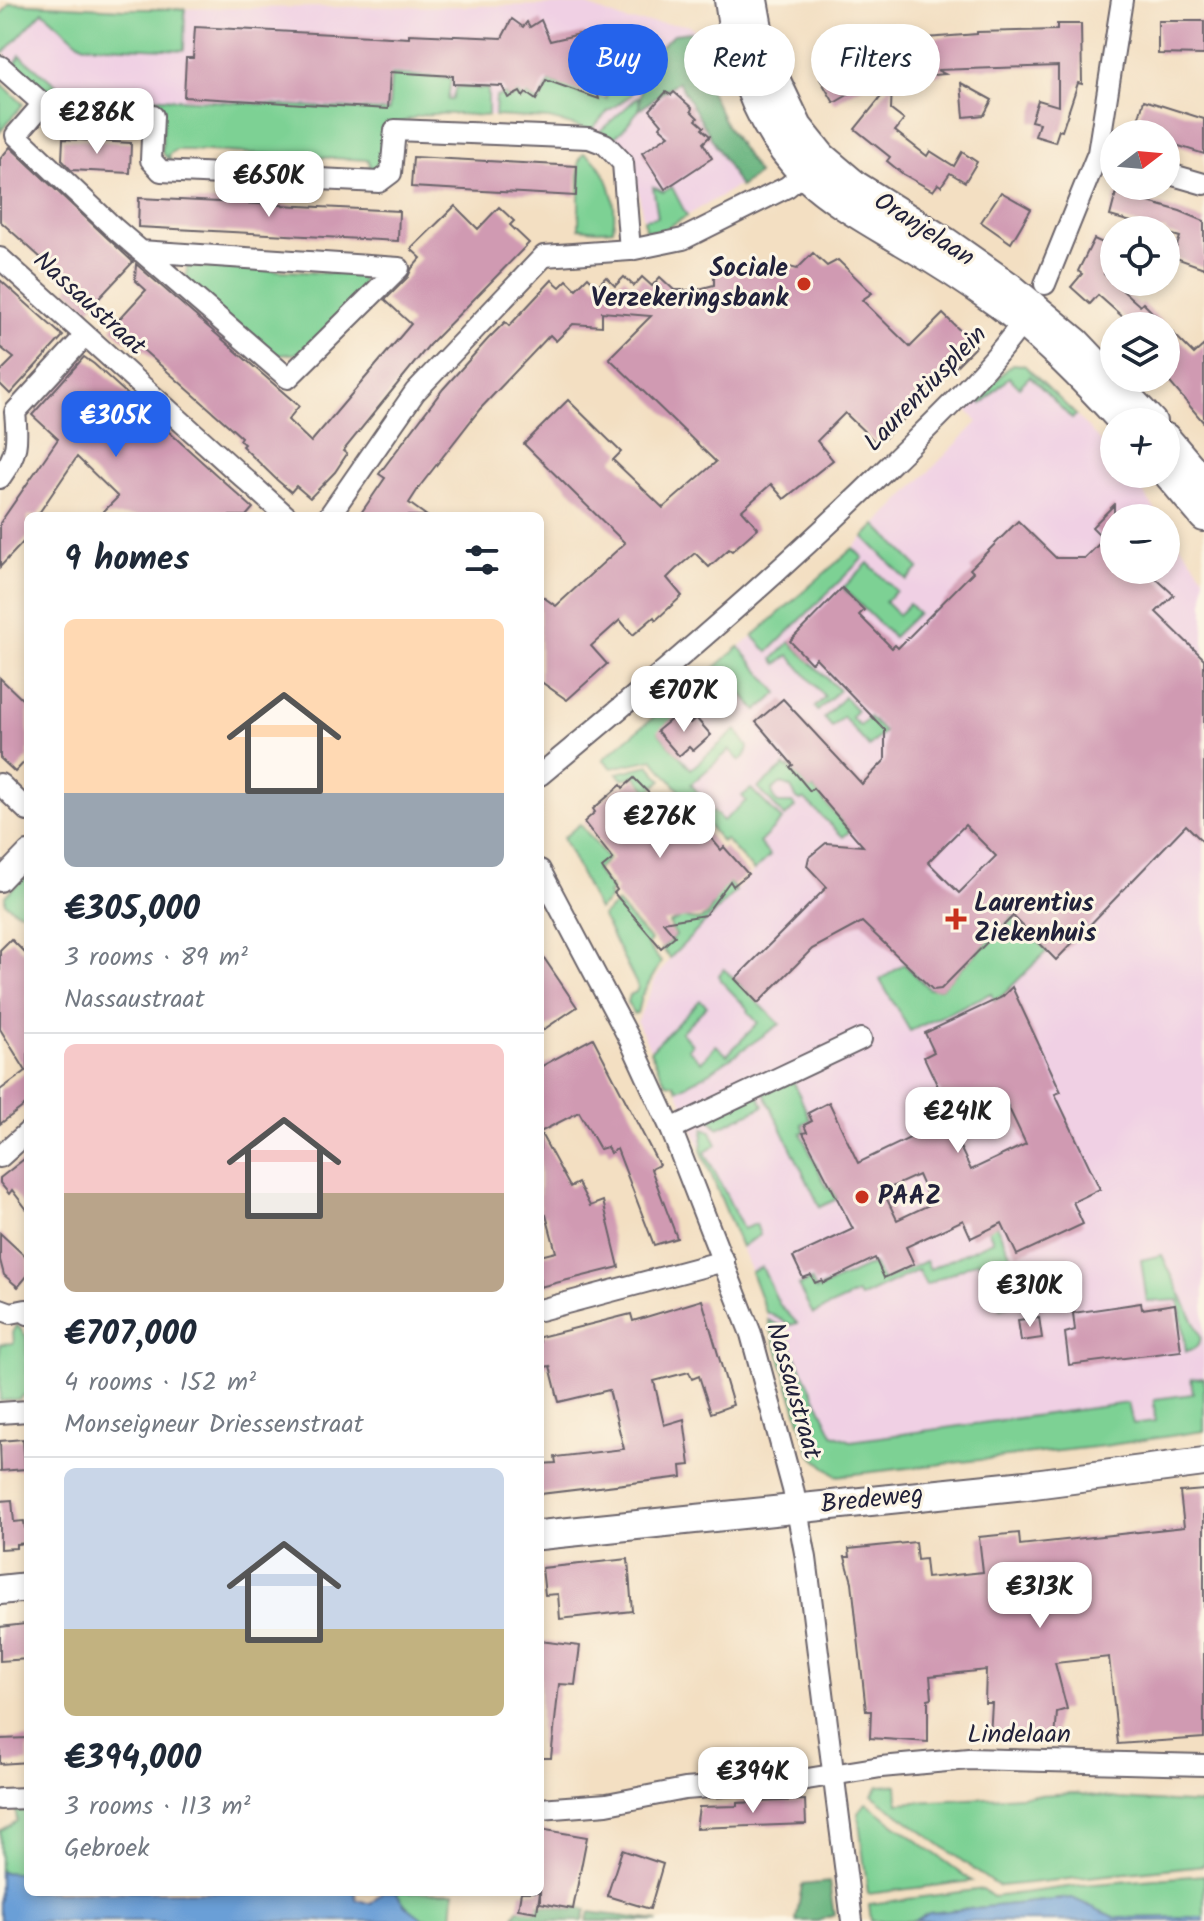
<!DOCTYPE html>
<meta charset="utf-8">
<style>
body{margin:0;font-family:Kalam,sans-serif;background:#f2f2f3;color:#1f2937;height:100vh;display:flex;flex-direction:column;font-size:30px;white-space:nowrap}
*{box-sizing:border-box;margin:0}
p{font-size:26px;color:#747a83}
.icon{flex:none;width:44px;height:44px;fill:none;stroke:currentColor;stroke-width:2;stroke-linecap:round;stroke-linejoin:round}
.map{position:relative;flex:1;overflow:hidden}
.sheet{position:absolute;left:24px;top:512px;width:520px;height:1384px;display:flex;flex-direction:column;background:#fff;border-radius:12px;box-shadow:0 4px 12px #0003}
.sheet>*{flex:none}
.banner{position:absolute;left:568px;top:24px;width:516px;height:72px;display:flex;gap:16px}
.needle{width:52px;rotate:74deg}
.controls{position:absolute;left:1100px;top:120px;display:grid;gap:16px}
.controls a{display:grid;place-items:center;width:80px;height:80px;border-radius:50%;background:#fff;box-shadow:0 4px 12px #0003;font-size:40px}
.price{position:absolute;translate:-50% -68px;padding:0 18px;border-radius:16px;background:#fff;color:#222;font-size:26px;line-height:52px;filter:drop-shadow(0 2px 4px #0008)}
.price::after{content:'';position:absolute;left:50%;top:48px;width:24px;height:18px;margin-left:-12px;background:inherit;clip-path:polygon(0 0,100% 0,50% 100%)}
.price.active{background:#2563eb;color:#fff}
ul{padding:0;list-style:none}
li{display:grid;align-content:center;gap:16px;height:424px;padding:0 40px}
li+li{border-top:2px solid #e0e1e3}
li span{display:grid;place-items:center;height:248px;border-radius:12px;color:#555}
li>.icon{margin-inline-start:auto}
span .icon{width:144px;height:144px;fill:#fffc;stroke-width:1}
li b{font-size:34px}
h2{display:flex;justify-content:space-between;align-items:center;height:96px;padding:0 40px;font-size:34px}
.tag{padding:0 28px;border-radius:36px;background:#fff;box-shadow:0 4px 12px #0003;font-size:28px;line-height:72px}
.tag.active{background:#2563eb;color:#fff}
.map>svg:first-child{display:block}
.built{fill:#f0d0e4}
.green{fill:#7dd194;stroke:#507a68;stroke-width:2}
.forest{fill:#66b37e;stroke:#446a5c;stroke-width:2}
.water{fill:#6a9fd7;stroke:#466089;stroke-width:2}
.building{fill:#d09ab2;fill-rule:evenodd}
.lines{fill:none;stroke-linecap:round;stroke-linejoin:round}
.street-casing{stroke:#6b646a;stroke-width:24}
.secondary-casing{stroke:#6b646a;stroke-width:32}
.street{stroke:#fff;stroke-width:20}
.secondary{stroke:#fff;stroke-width:28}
.poi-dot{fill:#c8321e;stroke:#fcf5e5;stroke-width:3}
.labels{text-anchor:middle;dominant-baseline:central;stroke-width:6;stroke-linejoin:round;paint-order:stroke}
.street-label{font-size:26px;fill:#22223b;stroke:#fcf5e5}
.poi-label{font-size:26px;font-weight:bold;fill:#22223b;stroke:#fcf5e5;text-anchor:start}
</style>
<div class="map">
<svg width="1204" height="1921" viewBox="0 0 1204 1921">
<rect width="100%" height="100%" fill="#fcf5e5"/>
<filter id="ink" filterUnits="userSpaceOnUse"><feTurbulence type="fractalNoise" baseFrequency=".0125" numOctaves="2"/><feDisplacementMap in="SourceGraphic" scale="16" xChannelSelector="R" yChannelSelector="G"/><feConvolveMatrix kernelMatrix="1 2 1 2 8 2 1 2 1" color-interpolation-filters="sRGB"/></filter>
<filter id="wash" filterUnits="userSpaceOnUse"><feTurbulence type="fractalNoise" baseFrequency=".006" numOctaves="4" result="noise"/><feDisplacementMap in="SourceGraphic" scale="32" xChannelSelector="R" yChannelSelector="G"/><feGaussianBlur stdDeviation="1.8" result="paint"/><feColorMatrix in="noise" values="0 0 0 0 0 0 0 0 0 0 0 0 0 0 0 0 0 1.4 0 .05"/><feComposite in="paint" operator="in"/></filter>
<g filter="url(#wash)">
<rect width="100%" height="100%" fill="#f3dfc2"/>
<!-- built -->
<g class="built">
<polygon points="10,3 123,9 585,5 627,21 690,25 698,35 701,69 711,93 726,125 758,174 661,231 645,230 637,183 630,161 613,138 600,131 549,119 425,113 398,122 383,135 381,167 369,159 164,123 47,95 0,50 0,16"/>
<polygon points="1012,364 1024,365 1080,419 1114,457 1114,474 1130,474 1161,518 1114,518 1114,570 1166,570 1166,525 1204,576 1204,1431 1104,1446 836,1476 811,1455 766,1312 741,1247 677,1090 674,1084 666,1083 637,1022 655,980 670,958 754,871 725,839 722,842 633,734 753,636 853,548 978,422 967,410"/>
</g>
<!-- green -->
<g class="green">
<polygon points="10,3 123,9 185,9 184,50 85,45 78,42 43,11 4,53 0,50 0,16"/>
<path d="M 20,55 L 56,85 L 70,93 L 389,111 L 391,74 L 451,78 L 448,100 L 452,100 L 456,87 L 488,89 L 488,116 C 446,114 417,106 383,135 L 381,167 L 370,172 L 367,170 L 370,165 L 368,160 L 189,150 L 176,150 L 168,155 L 172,163 L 162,153 L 163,125 L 158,115 L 71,103 L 47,95 L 15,64 Z"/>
<polygon points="632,70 631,95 608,111 591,130 549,119 495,116 496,97 505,94 509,99 518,94 523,100 527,95 539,103 550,82 607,99 603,72"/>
<polygon points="0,82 23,104 0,132"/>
<path d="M 639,96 L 639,110 C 630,119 624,132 613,138 L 600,131 Z"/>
<path d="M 584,153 C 609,167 618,202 613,229 L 598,230 L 579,228 L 579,161 Z"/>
<polygon points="653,187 663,192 672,187 687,216 661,231 645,230 644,219 658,217"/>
<polygon points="187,266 363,275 360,295 304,353 266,356 186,283"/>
<polygon points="1012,364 1024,365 1076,415 1072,419 1030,376 1019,387 1009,377 982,404 978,399"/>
<polygon points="876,525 919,568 907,580 864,537"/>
<polygon points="853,548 863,558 768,652 753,636"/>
<polygon points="868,563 896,591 885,602 898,615 909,604 918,613 893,637 843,588"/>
<polygon points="790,642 839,690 818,711 815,707 825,697 789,655 777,664 773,659"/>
<polygon points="739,647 778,693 757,711 732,682 720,692 706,675"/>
<polygon points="695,683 703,693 658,732 691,769 736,730 748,747 746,755 740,761 730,750 691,784 701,797 698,800 700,804 695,809 653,759 612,768 603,759"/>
<polygon points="844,697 857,710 851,717 860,726 869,717 884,732 869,747 843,717 832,727 824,718"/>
<polygon points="649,765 662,780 649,792 636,776 622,779 617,773"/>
<polygon points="785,766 788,769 790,767 810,790 813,788 850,831 843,837 804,799 801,801 797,799 791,788 781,783 772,790 774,799 778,803 792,803 795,807 785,817 758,788"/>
<polygon points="751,789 782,820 759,843 770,856 754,871 725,839 722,842 700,815 705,809 709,814 713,811 723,821 746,801 742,796"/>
<polygon points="580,824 608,859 596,870 612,890 608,894 611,898 598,910 563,838"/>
<polygon points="28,873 28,913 16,911 5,903 5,896"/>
<path d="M 722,875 L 736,891 L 670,958 L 662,949 L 676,935 L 669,924 L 683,917 C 713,930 715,896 722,875 Z"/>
<polygon points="617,903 651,941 647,945 661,962 641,997 637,1013 633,1014 628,1002 630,995 636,992 638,987 602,916"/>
<polygon points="1013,917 1047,951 1002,996 994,1000 991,993 910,1031 880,980 904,964 929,989 940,989"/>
<polygon points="724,969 780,1024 704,1076 677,1090 674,1084 666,1083 650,1051 700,1000 707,1006 681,1032 692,1044 688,1049 701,1062 716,1045 727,1055 758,1023 748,1012 749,1010 721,981 719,975"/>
<polygon points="793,1080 810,1120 802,1124 805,1131 801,1133 827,1188 831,1187 837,1199 820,1207 764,1093"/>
<polygon points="758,1094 764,1106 718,1128 709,1117"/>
<polygon points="704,1128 711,1131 717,1145 705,1152 743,1229 756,1224 760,1235 741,1247 701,1150"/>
<polygon points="991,1214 1030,1295 1001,1309 978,1261 926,1285 918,1270 860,1298 857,1294 813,1314 798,1286 811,1280 816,1290 873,1264 883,1281 926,1261 930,1269 993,1241 983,1217"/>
<path d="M 1162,1255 L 1201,1337 C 1199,1347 1195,1349 1186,1351 L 1179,1300 L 1147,1302 L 1141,1260 Z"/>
<polygon points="762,1267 779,1304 797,1323 791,1325 766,1312 751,1272"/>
<polygon points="768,1320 785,1328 783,1330 833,1434 851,1441 1128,1403 1133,1424 1155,1421 1154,1399 1193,1394 1191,1379 1204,1378 1204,1431 1104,1446 836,1476 811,1455"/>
<polygon points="17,1325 26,1336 28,1392 19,1399 0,1401 0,1344 14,1343 13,1333"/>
<polygon points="897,1785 898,1803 1074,1793 1119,1799 1204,1804 1204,1865 1000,1886 991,1882 872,1795 878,1786"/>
<polygon points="866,1803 972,1881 868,1894 858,1813"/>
<polygon points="16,1810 28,1810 28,1874 0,1872 0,1831 17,1821"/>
<polygon points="1204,1875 1204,1917 1116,1918 1071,1898 929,1913 914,1921 871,1921 869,1904 983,1889 993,1897 1083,1885"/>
<path d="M 396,1892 L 454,1892 L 452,1921 C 421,1921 414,1918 396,1892 Z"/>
</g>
<!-- forest -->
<g class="forest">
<polygon points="691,32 698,35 701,69 711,93 726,125 758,174 740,187 678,81 639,110 644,62 674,34"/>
<polygon points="829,1882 834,1915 818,1921 796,1921 802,1885"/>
<polygon points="538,1905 574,1910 576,1907 586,1910 583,1921 512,1921 518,1909"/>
<polygon points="590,1912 597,1913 658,1921 587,1921"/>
</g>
<!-- water -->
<g class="water">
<polygon points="0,1872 28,1874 28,1892 355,1892 356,1899 371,1904 382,1892 396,1892 405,1905 426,1921 0,1921"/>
<polygon points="1072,1898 1116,1918 1204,1917 1204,1921 914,1921 929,1913"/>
</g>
<g id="blocks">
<!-- building -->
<g class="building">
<polygon points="512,19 523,27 527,22 530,27 541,20 550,41 584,33 599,99 546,80 536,100 526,93 523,97 520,92 508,98 502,86 453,84 453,76 390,72 388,109 184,97 186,58 193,58 195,27 409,38 409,34 502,38"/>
<polygon points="1158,21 1204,21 1204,55 1158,54"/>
<polygon points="1057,24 1081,24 1082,84 1078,83 1062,131 1059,130 1055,142 1035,136 1039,123 1031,121 1038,100 1058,106 1058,66 937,70 945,74 896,78 913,57 834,103 820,79 868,53 869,74 900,40 977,34 977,32 1057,30"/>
<polygon points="892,83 891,110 904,120 895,131 927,156 930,151 954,166 962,152 977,162 965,182 950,173 941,186 938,184 933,191 903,174 887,161 890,157 855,129"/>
<polygon points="961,83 992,100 984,115 964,117"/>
<polygon points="666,92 671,95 674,92 692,108 691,111 698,118 696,120 704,127 702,129 710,136 703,143 712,158 665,189 642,153 669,135 660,127 662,124 650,110"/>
<polygon points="1144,100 1204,119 1204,154 1166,142 1166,134 1134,134"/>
<polygon points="63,139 131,143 130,173 71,170 62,160"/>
<polygon points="10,147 133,262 89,309 67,289 71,285 0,221 0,159"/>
<polygon points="413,157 577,166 576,196 411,187"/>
<polygon points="1001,192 1031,209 1011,243 981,222"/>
<polygon points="1116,193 1180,211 1204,221 1204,268 1173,257 1180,237 1166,233 1166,230 1141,230 1142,225 1110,216"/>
<polygon points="139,198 399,211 398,241 138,227"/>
<polygon points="455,206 478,229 499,207 514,221 510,225 529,243 429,345 343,451 347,454 335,472 310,498 296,486 291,492 277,480 242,446 244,444 239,440 241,437 229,426 132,340 125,341 111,328 146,290 135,280 136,264 299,406 288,420 311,442 411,324 385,300 408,277 412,268 421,258 411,249"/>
<polygon points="1094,239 1114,248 1104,274 1140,306 1143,303 1166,326 1133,326 1098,295 1090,304 1071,287 1082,274 1078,271"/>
<polygon points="813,253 827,266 838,260 872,293 862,300 910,347 943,314 976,346 884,439 881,435 875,442 845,413 817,441 833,460 784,499 771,484 742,510 758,528 732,551 729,549 709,567 695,553 676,569 667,578 682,596 656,620 654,617 633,635 620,620 591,646 607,664 567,700 540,681 540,595 556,606 625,543 524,444 568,400 621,452 613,460 663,508 716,462 609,358 651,316 602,312 602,326 573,324 556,341 550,335 480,409 420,486 409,503 427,516 359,516 385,478 379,474 443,389 488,339 505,322 509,326 552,280 560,287 567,280 576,289 588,277 597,286 606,277 615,286 624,277 634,286 642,277 652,286 660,277 674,290 695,290 714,285 714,266 778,264 797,269"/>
<polygon points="0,280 63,336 10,394 0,384 0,372 14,358 0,347"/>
<polygon points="1166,326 1194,354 1204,345 1204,423 1166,378"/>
<polygon points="84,357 94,364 253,508 246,516 99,516 118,497 77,457 37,516 28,516 28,537 0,567 0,523 58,439 32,415"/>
<path d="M 1114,505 L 1114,570 L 1147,570 L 1174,595 L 1156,612 L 1204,659 L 1204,843 L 1186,825 L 1056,960 L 1013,916 L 941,989 L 933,990 L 862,922 L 812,949 L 758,1003 L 735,979 L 827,887 L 807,866 L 809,857 L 826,843 L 863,846 L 813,788 L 810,791 L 790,767 L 793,765 L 756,722 L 783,699 L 862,784 L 885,760 L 885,730 L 816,658 L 811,663 L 790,641 L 842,588 L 864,610 L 859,615 L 892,648 L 895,645 L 898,648 L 973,572 L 970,569 L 1018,521 L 1056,558 L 1085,558 L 1104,539 L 1092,527 ZM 965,825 L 996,856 L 959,893 L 928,862 Z"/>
<polygon points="0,678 28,705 28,758 15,772 0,758"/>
<polygon points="680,712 690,723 696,718 711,735 693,751 689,747 679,756 657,731"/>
<polygon points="634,778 667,812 678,803 687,814 689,812 721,850 724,847 748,874 733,886 730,881 705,915 663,922 675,936 661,948 614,893 617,890 602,868 613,859 584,822 595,812 593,809 621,785 623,788"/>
<polygon points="11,939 28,956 28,1103 0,1124 0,1090 26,1071 0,1029 0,950"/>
<polygon points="540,952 577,1007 540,1032"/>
<path d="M 1012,987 L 1061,1092 L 1055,1094 L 1100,1189 L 1073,1202 L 1083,1224 L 1017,1255 L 1002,1223 L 971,1238 L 963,1220 L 906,1247 L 914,1264 L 884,1278 L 875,1258 L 823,1283 L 822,1280 L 815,1283 L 811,1275 L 803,1278 L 793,1257 L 853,1229 L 803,1133 L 807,1132 L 804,1125 L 812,1121 L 808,1113 L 829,1102 L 858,1163 L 947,1120 L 971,1170 L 1026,1144 L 1006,1102 L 956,1125 L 924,1057 L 934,1052 L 925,1033 L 1002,997 ZM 918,1175 L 931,1204 L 897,1220 L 883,1191 Z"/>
<polygon points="593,1038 659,1165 651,1169 677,1238 654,1245 617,1149 610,1153 607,1147 600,1149 579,1112 540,1132 570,1187 578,1183 590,1206 603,1201 619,1267 540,1287 540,1256 556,1252 546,1215 540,1216 540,1067"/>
<polygon points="28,1156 28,1211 12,1190 9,1194 0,1183 0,1178"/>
<polygon points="0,1233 28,1259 28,1275 18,1287 4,1275 0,1260"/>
<polygon points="702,1300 733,1405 711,1413 699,1376 692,1379 689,1372 654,1381 664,1425 684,1419 690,1465 681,1466 682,1477 540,1494 540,1464 556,1463 555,1457 624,1449 609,1390 559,1402 550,1366 540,1368 540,1337 631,1314 633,1321"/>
<polygon points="1141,1303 1142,1309 1175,1304 1181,1351 1069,1365 1065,1333 1075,1330 1073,1313"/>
<polygon points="1039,1317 1042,1338 1021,1341 1018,1320"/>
<polygon points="23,1439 25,1469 1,1471 0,1441"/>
<polygon points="1204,1490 1204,1738 1118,1744 1109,1657 1055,1663 1067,1709 1057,1712 1055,1741 990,1737 992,1703 985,1703 986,1670 930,1676 932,1698 928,1699 928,1742 870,1738 871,1711 866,1711 852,1582 845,1557 850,1557 849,1549 915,1542 917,1560 925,1559 927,1578 983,1572 979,1537 1019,1533 1020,1545 1184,1527 1180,1492"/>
<polygon points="12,1500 14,1522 24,1521 25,1528 28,1528 28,1543 16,1544 16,1548 0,1549 0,1501"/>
<polygon points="628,1559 632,1611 560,1619 558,1594 545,1595 542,1568"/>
<polygon points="25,1624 28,1659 0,1661 0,1627"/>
<polygon points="540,1641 580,1646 575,1685 559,1684 551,1758 540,1758"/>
<polygon points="28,1738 28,1762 0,1764 0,1739"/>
<polygon points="805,1800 806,1824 696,1828 699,1807 737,1806 737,1803"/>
<polygon points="540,1829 587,1837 573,1909 540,1903"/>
<polygon points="622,1850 663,1864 650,1909 607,1896"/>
<polygon points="521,1892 540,1892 537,1912 518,1909"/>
</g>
</g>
</g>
<g filter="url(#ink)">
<use href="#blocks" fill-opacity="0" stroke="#6b646a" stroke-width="2"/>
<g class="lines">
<!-- street casing -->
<g class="street-casing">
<g id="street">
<polyline points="0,66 43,104 70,113 153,116 151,160 161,171 379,182 391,173 395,130 589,138 605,144 623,163 630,250"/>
<polyline points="43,104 16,135 113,227 288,378 399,268 140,251"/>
<polyline points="1166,173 1204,184"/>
<polyline points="0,258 286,516"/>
<polyline points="1045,284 1098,153 1122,0"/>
<path d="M 0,478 C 18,453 18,442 15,412 L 85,336"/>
<polyline points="329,516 415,392 544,256 630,250 683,239 787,187 814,166"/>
<path d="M 540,775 C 662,674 783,571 895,460 C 941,415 995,364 1030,311"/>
<polyline points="0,784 28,811"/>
<polyline points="540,870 631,1042 671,1129 751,1334 793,1489 806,1558 852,1921"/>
<polyline points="0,881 28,852"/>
<polyline points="671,1129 861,1039"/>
<polyline points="0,1157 28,1132"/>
<polyline points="0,1309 11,1313 26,1310 28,1314"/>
<polyline points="540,1310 724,1261"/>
<polyline points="0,1413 28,1411"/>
<polyline points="0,1799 28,1798"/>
<polyline points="540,1809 607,1804 685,1789 801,1780 881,1767 969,1759 1204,1765"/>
</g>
</g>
<!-- secondary casing -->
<g class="secondary-casing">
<g id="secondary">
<path d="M 729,0 C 737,64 758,129 806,176 C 834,202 869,221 902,241 C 935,260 969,282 999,304 C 1045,339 1084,379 1123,422"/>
<polyline points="753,0 760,39 777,83 798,127 822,157 855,185 946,242 1010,287 1076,342 1152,422"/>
<polyline points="1166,438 1204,483"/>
<polyline points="1166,472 1204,517"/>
<polyline points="540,1535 1026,1485 1204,1462"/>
<polyline points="0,1590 28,1587"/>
</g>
</g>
<!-- street -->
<use href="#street" class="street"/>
<!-- secondary -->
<use href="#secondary" class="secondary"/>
</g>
</g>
<!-- markers -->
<g class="poi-dot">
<circle cx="804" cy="284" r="8"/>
<path d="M952 907h8v8h8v8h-8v8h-8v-8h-8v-8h8z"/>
<circle cx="862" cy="1197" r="8"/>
</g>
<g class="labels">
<!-- street labels -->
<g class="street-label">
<text transform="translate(924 230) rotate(33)">Oranjelaan</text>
<text transform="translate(89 304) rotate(42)">Nassaustraat</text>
<text transform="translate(926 389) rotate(-46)">Laurentiusplein</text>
<text transform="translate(793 1391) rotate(74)">Nassaustraat</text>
<text transform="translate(872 1500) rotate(-6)">Bredeweg</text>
<text x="1019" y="1735">Lindelaan</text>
</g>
<!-- poi labels -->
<g class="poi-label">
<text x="788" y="269" text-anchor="end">Sociale<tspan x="788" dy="30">Verzekeringsbank</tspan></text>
<text x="974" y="904">Laurentius<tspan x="974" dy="30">Ziekenhuis</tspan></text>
<text x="878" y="1197">PAAZ</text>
</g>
</g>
</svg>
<div class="controls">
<a><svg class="needle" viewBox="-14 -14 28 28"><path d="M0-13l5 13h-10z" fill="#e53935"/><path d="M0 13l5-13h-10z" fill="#747a83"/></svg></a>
<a><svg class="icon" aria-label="locate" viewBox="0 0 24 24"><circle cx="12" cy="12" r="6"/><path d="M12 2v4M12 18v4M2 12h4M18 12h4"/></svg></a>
<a><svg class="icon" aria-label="layers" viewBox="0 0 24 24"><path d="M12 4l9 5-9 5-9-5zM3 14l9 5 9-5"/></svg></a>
<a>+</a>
<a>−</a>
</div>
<b class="price" style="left:97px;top:156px">€286K</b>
<b class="price" style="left:269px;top:219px">€650K</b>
<b class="price active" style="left:116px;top:459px">€305K</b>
<b class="price" style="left:684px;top:734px">€707K</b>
<b class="price" style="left:660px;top:860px">€276K</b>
<b class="price" style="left:958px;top:1155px">€241K</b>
<b class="price" style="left:1030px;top:1329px">€310K</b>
<b class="price" style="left:1040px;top:1630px">€313K</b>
<b class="price" style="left:753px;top:1815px">€394K</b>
<div class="banner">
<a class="tag active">Buy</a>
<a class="tag">Rent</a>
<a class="tag">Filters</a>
</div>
<section class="sheet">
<h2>9 homes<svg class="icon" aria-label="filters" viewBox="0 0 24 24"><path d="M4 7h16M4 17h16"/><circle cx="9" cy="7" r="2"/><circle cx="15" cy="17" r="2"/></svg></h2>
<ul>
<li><span style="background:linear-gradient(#ffd9b3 70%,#9aa5b1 0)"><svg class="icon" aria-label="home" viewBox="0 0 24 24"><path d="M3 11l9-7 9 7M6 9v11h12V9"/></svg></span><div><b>€305,000</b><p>3 rooms · 89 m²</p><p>Nassaustraat</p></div></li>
<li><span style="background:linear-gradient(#f6c9c9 60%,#b9a48a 0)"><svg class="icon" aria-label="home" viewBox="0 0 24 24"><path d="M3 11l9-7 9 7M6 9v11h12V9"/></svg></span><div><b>€707,000</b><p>4 rooms · 152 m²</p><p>Monseigneur Driessenstraat</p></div></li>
<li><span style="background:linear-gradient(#c9d6e8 65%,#c2b280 0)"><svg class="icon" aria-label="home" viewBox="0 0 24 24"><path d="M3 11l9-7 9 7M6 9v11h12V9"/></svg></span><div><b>€394,000</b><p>3 rooms · 113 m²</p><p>Gebroek</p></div></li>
</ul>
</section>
</div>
